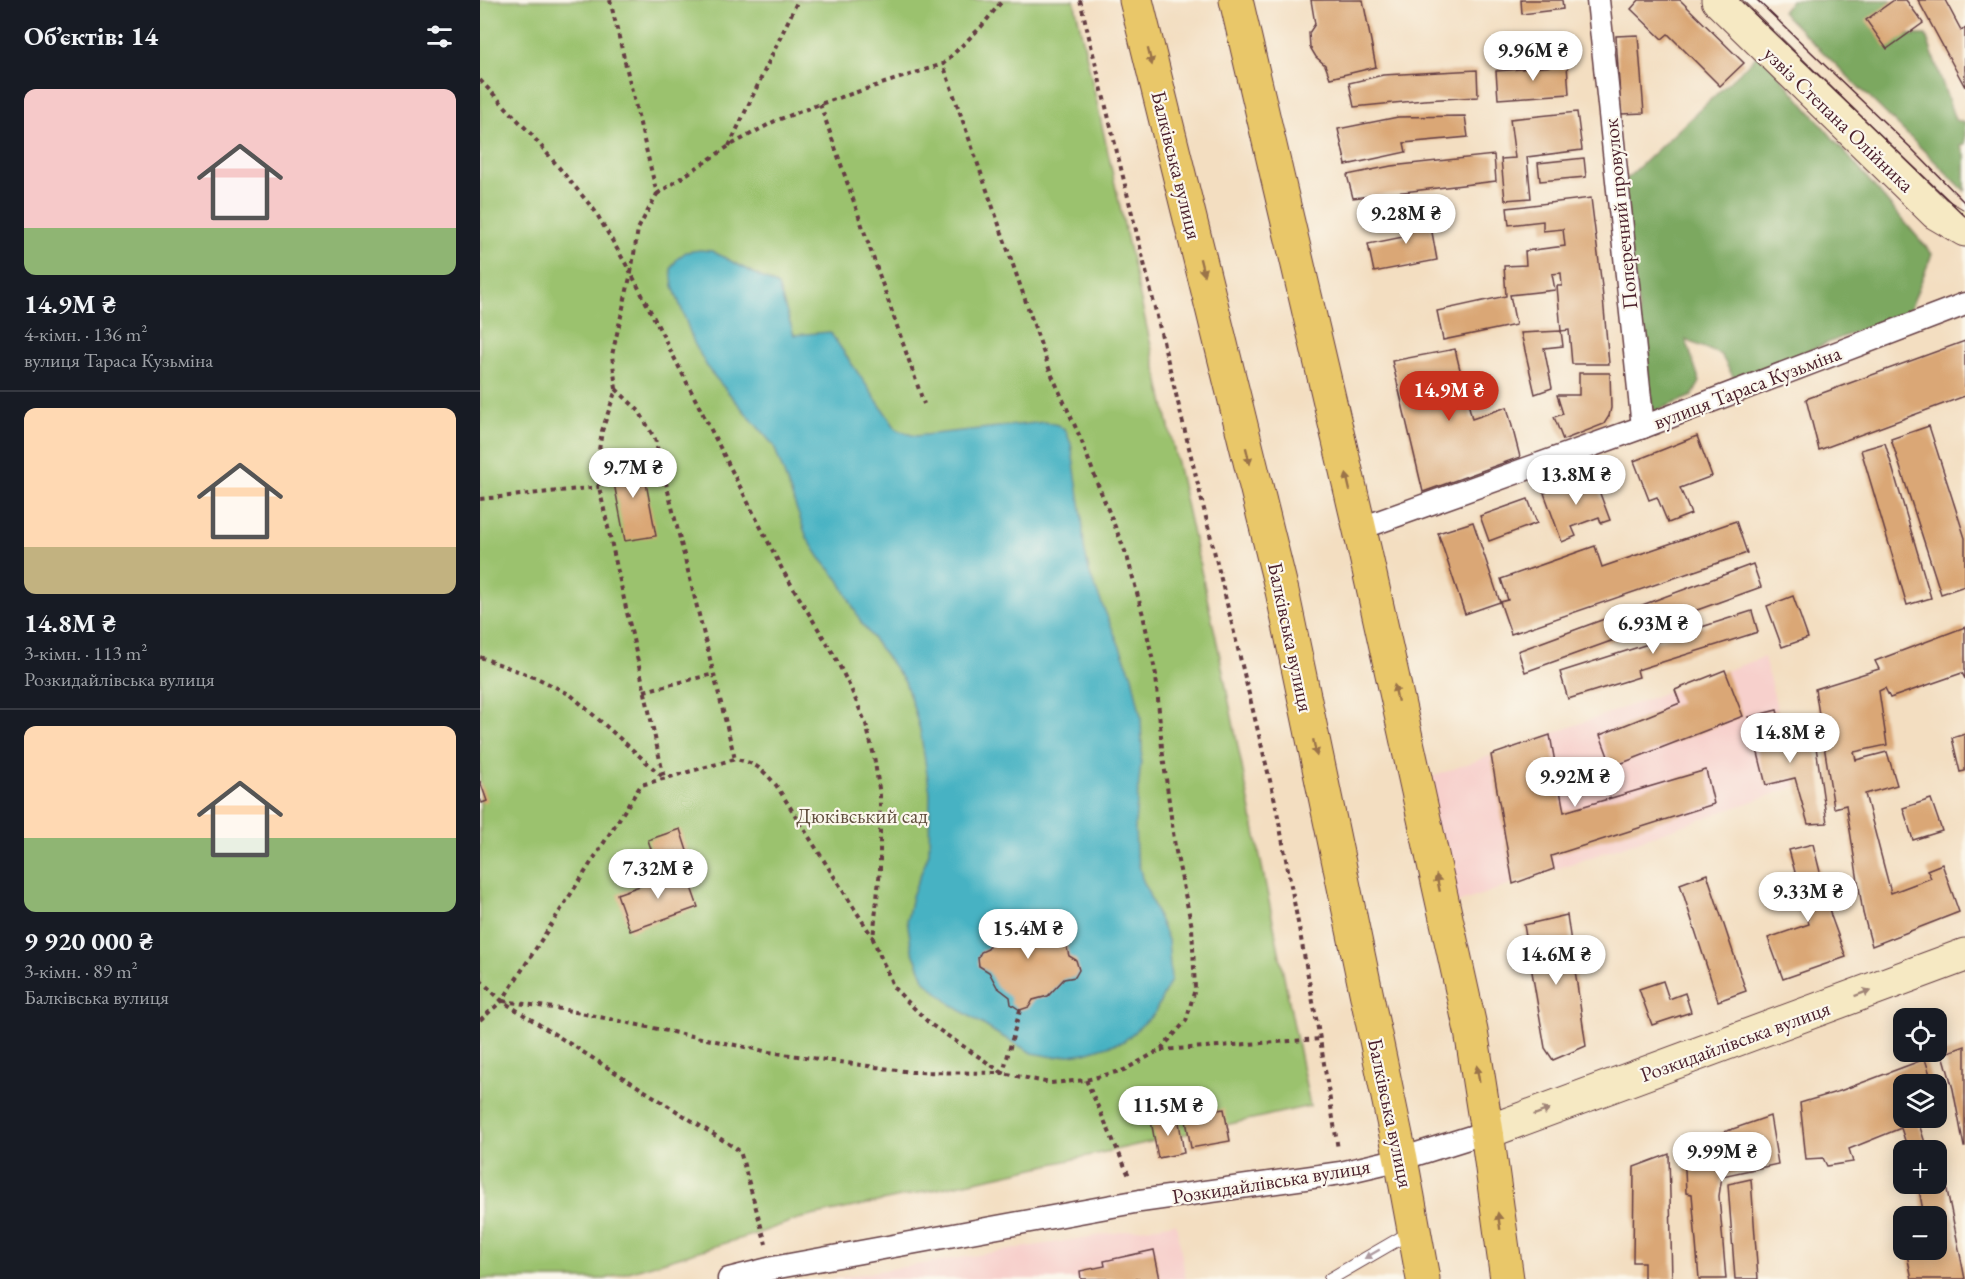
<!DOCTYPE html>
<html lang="uk">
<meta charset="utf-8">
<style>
body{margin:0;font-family:"EB Garamond",serif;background:#242831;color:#f1f3f6;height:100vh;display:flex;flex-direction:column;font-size:22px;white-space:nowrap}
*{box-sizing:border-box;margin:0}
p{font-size:20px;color:#9ea1a6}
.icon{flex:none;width:33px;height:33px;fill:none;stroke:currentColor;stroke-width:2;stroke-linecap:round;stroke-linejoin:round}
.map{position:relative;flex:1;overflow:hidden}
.sheet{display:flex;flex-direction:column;background:#171b24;width:480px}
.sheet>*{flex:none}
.tools{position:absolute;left:1413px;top:1008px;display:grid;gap:12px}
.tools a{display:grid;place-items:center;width:54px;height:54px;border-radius:12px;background:#171b24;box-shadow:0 3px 15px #0003;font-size:30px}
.price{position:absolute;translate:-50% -51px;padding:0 14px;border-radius:21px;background:#fff;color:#222;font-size:20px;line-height:39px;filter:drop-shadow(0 2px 3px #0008)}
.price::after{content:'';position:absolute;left:50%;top:36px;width:18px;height:14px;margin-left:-9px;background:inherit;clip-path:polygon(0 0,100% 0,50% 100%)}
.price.on{background:#c8321e;color:#fff}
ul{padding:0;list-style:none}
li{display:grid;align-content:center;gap:12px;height:318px;padding:0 24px}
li+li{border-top:2px solid #363941}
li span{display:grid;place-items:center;height:186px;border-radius:12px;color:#555}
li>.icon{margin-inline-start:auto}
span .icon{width:108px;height:108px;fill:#fffc;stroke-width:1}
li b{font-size:26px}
h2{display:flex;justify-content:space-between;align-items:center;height:72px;padding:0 24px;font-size:26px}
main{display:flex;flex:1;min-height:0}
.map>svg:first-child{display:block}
.built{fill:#f7d0cc}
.green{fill:#9bc26e;stroke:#72704c;stroke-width:1.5}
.forest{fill:#7ca861;stroke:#636446;stroke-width:1.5}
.water{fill:#46b2c3;stroke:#486877;stroke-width:1.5}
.building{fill:#daa776}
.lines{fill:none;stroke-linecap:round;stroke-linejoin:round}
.lane-casing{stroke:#633c42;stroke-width:14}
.street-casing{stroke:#633c42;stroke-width:25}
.secondary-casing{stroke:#633c42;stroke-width:35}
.primary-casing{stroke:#633c42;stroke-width:35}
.path{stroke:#633c42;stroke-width:4;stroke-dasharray:4.5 4.5;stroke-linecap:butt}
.lane{stroke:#fff;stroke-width:12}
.street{stroke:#fff;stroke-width:22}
.secondary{stroke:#f6e9c3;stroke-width:33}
.primary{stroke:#e9c769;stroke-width:33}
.tram{stroke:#4a1f2b;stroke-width:1.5}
.oneway{fill:#9a734a}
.oneway2{fill:#a08477}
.oneway3{fill:#ae9aa0}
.labels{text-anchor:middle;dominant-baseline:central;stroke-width:4.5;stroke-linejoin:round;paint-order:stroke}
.street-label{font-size:21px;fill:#4a1f2b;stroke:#fbf7ec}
.park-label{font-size:21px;fill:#62503f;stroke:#fbf7ec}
</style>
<main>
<section class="sheet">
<h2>Об’єктів: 14<svg class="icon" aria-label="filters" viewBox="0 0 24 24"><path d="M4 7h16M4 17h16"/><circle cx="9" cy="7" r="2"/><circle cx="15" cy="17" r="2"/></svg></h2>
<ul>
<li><span style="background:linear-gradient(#f6c9c9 75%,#8fb573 0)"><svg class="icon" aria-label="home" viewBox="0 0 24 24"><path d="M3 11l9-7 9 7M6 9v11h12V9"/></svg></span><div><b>14.9M ₴</b><p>4-кімн. · 136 m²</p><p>вулиця Тараса Кузьміна</p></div></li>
<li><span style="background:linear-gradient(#ffd9b3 75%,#c2b280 0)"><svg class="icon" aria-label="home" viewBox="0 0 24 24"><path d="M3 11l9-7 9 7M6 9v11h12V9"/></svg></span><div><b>14.8M ₴</b><p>3-кімн. · 113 m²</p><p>Розкидайлівська вулиця</p></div></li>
<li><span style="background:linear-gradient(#ffd9b3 60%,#8fb573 0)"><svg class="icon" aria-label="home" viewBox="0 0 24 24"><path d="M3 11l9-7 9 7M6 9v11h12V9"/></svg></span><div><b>9 920 000 ₴</b><p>3-кімн. · 89 m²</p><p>Балківська вулиця</p></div></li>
</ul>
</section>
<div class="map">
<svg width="1485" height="1279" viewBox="0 0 1485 1279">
<rect width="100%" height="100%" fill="#fbf7ec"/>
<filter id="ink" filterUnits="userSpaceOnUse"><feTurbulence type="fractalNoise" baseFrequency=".0167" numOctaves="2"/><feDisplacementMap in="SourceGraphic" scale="12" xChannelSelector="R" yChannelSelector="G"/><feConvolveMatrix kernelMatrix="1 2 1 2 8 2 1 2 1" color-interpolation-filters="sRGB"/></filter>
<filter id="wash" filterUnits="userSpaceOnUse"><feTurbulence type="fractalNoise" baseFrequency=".008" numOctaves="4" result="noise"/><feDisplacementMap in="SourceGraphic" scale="24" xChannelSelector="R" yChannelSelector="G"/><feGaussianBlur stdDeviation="1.35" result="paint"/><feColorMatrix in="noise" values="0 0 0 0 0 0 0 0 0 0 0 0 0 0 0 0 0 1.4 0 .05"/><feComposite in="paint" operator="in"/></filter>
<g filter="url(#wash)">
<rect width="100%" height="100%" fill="#f3dec1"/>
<!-- built -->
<g class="built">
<polygon points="1284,657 1317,786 966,907 940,781"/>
<polygon points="696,1223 706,1279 349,1279"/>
</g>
<!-- green -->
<polygon class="green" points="0,0 594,0 738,647 830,1106 523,1175 318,1219 276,1234 125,1279 0,1279"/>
<!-- forest -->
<g class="forest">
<polygon points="1311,0 1411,0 1412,35 1446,35 1475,120 1485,123 1485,144 1481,145 1485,156 1485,191 1302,12"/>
<polygon points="1280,53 1452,254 1430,310 1255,380 1241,355 1206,340 1220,382 1212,396 1173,412 1141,184"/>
</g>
<!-- water -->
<polygon class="water" points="220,250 232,251 298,286 314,335 350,332 417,430 435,436 565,422 578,425 586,431 591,444 602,516 604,548 610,575 652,676 661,717 662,750 655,824 656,852 662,878 688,940 691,980 674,1014 644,1041 605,1053 574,1057 552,1053 516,1033 472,1005 445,981 432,950 427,920 432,896 449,853 450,792 440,730 433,706 425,682 382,624 359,580 340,558 327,538 294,446 229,370 214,343 193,286 191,269 197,259 206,252"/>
<g id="blocks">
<!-- building -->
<g class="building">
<polygon points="831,0 883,0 896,67 850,78 845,65 836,57 830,47 829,33 835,24"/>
<polygon points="1041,0 1082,0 1083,9 1042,14"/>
<polygon points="1159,0 1200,0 1264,63 1240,86 1188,34 1182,39 1151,9"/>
<polygon points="1414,0 1426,0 1443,23 1407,49 1386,20"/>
<polygon points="1438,0 1465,0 1481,30 1485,28 1485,87"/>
<polygon points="1158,35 1164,113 1141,114 1136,36"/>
<polygon points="1087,65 1089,94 1018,99 1016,71"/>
<polygon points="997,70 998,97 944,100 874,107 869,83 903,75"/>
<polygon points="1097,112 1102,150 1047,157 1051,198 1025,200 1021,159 1035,158 1030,119"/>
<polygon points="985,116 988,137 924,143 926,152 866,165 858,129 918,117"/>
<polygon points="1014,155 1016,181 873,198 867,175 911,166"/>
<polygon points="1104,158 1106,177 1060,181 1058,163"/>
<polygon points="1111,198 1122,287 1129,364 1092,364 1089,330 1081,331 1077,286 1082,286 1081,273 1072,274 1075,290 1030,295 1036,325 963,340 957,311 1026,296 1024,266 1046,265 1045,251 1085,246 1083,229 1063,231 1063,221 1029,225 1027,208"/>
<polygon points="948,210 957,260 894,272 888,244 928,236 924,214"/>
<polygon points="1081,331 1083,346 1064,348 1072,388 1055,394 1041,333"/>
<polygon points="1485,341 1485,396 1339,450 1326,399"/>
<polygon points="975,349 992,419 1027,407 1040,457 943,492 912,361"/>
<polygon points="1099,373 1130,373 1131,408 1129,416 1124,424 1083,440 1074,417 1083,414 1077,395 1099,395"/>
<polygon points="1449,426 1485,538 1485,586 1461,594 1411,439"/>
<polygon points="1217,436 1232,476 1200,488 1211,514 1188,523 1177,497 1169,500 1154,461"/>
<polygon points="1405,443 1451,598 1427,605 1381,450"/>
<polygon points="161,456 176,536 145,541 130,462"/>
<polygon points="1113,475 1130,520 1121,523 1119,517 1092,527 1096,536 1082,542 1064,493"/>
<polygon points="1048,499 1057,523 1009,541 1000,516"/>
<polygon points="1256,521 1267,553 1031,634 1020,602 1028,600 1021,579 1115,546 1122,567"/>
<polygon points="993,522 1020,602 985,614 958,533"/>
<polygon points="1273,564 1281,587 1045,672 1038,651"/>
<polygon points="1313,596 1328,638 1302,647 1287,606"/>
<polygon points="1272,611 1278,632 1157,670 1159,677 1088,699 1080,672"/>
<polygon points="1485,627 1485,679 1482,673 1410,698 1405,688 1399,691 1407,745 1374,752 1376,760 1407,752 1417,785 1385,794 1411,893 1451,878 1447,870 1462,864 1479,912 1392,946 1383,913 1366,805 1354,808 1335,689 1399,669 1395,661"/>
<polygon points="1245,670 1263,716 1132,767 1120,735 1200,703 1195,690"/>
<polygon points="1297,710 1307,747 1335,740 1347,823 1328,824 1315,778 1286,785 1269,717"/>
<polygon points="1485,734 1485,771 1480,772 1472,738"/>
<polygon points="1070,735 1084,812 1226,770 1234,804 1071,856 1074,869 1033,884 1011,755"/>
<polygon points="0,781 7,801 2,803 0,798"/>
<polygon points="1451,799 1462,831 1433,840 1423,808"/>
<polygon points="200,829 209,857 177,867 168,840"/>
<polygon points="1333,844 1351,916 1366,957 1303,979 1288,938 1329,924 1309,850"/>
<polygon points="205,870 218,907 150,931 137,894"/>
<polygon points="1227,874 1266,991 1238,1001 1200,884"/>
<polygon points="561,911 568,915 571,925 584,937 589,956 596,960 599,970 595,977 584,979 568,996 553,1000 549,1007 540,1010 531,1004 530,997 517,987 509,972 499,966 498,958 501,952 508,949 513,936 523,925 536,919 549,918 554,912"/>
<polygon points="1087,915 1106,1046 1073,1060 1065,1048 1044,925"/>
<polygon points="1183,981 1189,999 1205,993 1211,1012 1172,1025 1159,989"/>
<polygon points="1485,1046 1485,1147 1484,1147 1473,1089 1463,1054"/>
<polygon points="1445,1059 1453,1084 1424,1084 1424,1118 1456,1118 1457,1098 1463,1117 1439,1124 1447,1149 1428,1150 1421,1128 1369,1149 1373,1162 1347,1166 1343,1158 1326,1159 1320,1103 1360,1091"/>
<polygon points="744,1109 750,1141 711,1148 705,1115"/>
<polygon points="698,1116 704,1153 678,1158 671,1121"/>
<polygon points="1290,1116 1298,1164 1242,1176 1239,1196 1246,1279 1219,1279 1212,1194 1206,1193 1204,1146"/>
<polygon points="1189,1154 1192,1279 1164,1279 1164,1262 1153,1262 1154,1167"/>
<polygon points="1462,1165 1485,1279 1432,1279 1426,1250 1456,1250 1456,1216 1444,1216 1438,1184 1456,1184 1456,1166"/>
<polygon points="1271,1179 1278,1279 1255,1279 1248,1184"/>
<polygon points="674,1250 680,1279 601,1279 600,1271 625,1266 624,1261"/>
</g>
</g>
</g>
<g filter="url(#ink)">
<use href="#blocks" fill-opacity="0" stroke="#633c42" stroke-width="1.5"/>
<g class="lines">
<!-- lane casing -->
<g class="lane-casing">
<polyline id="lane" points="850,1279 931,1232"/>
</g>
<!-- street casing -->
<g class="street-casing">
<g id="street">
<polyline points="1118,0 1163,427"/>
<polyline points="879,529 1163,427 1485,304"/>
<polyline points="249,1279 293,1268 660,1201 861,1173 921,1159 1007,1132"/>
</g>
</g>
<!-- secondary casing -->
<g class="secondary-casing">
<g id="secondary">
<polyline points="1238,0 1456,213 1485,230"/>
<polyline points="1007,1132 1485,955"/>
</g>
</g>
<!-- primary casing -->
<g class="primary-casing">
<g id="primary">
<polyline points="656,0 802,591 921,1159 943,1279"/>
<polyline points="756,0 885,552 991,1031 1007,1132 1027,1279"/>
</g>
</g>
<!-- path -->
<g class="path">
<polyline points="130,0 177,194 158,229 151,273 303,571 354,655 371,689 386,724 394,756 400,795 400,869 393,939 414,988 450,1024 523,1073 570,1083 606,1080 644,1070 680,1050 706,1021 715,989 712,927 695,847 682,748 676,675 663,615 647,556 618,485 600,437 570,371 463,64"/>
<polyline points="600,0 795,801 840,1039 858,1149"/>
<polyline points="0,80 51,134 115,211 151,273 132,355 136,389 122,431 119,450 119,487 184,778"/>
<polyline points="340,104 444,404"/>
<polyline points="249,146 318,0"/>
<polyline points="177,194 249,146 295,121 340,104 463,64 501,27 523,0"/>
<polyline points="136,389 159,411 175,439 255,759"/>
<polyline points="0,499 119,487"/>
<polyline points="0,657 59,679 91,695 183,777"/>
<polyline points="164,691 234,674"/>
<polyline points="0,980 22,1001 260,1151 286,1244"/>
<polyline points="23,1001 81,1009 289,1052 431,1072 523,1073 540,1010"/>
<path d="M 0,1020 L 22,1001 L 161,785 L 255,759 C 276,763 282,769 296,785 L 393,938"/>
<polyline points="681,1050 840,1039"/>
<polyline points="606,1080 650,1178"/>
</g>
<!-- lane -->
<use href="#lane" class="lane"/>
<!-- street -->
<use href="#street" class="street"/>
<!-- secondary -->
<use href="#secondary" class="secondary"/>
<!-- primary -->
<use href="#primary" class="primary"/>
<!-- tram -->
<g class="tram">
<polyline points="1260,0 1485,216"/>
<polyline points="1277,0 1430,147 1485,203"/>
</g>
</g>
<!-- one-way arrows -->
<defs><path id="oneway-solid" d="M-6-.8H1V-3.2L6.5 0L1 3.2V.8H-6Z" transform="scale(1.5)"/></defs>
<g class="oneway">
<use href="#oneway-solid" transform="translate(670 57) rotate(76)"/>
<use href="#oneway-solid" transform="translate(722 267) rotate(76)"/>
<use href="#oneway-solid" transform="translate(768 456) rotate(76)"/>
<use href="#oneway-solid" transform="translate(868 482) rotate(-103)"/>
<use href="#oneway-solid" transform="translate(916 693) rotate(-102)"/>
<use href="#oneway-solid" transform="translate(835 748) rotate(78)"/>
<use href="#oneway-solid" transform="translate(958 883) rotate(-102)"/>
<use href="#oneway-solid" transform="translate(998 1074) rotate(-99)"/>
<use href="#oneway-solid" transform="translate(1019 1221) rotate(-98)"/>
</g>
<g class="oneway2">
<use href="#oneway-solid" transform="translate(1383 993) rotate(-20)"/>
<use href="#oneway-solid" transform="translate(1062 1112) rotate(-20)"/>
</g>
<use class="oneway3" href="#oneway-solid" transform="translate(892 1254) rotate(150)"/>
</g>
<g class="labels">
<!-- street labels -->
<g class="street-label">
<text transform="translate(1359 119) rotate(44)">узвіз Степана Олійника</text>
<text transform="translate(697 165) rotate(76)">Балківська вулиця</text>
<text transform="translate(1140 214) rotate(-96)">Поперечний провулок</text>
<text transform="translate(1267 387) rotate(-21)">вулиця Тараса Кузьміна</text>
<text transform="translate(811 637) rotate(78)">Балківська вулиця</text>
<text transform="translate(1255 1041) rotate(-20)">Розкидайлівська вулиця</text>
<text transform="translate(911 1113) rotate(78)">Балківська вулиця</text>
<text transform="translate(791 1181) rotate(-9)">Розкидайлівська вулиця</text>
</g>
<!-- park labels -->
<g class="park-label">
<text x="382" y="815">Дюківський сад</text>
</g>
</g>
</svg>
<div class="tools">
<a><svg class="icon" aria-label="locate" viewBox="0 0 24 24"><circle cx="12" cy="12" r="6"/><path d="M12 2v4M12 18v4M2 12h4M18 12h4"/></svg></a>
<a><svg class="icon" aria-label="layers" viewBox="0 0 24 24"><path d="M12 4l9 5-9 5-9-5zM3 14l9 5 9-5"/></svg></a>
<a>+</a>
<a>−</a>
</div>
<b class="price" style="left:1053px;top:82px">9.96M ₴</b>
<b class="price" style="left:926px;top:245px">9.28M ₴</b>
<b class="price on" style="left:969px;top:422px">14.9M ₴</b>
<b class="price" style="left:153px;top:499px">9.7M ₴</b>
<b class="price" style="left:1096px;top:506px">13.8M ₴</b>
<b class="price" style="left:1173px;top:655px">6.93M ₴</b>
<b class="price" style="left:1310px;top:764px">14.8M ₴</b>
<b class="price" style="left:1095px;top:808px">9.92M ₴</b>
<b class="price" style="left:178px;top:900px">7.32M ₴</b>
<b class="price" style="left:1328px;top:923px">9.33M ₴</b>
<b class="price" style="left:548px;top:960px">15.4M ₴</b>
<b class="price" style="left:1076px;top:986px">14.6M ₴</b>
<b class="price" style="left:688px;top:1137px">11.5M ₴</b>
<b class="price" style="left:1242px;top:1183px">9.99M ₴</b>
</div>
</main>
